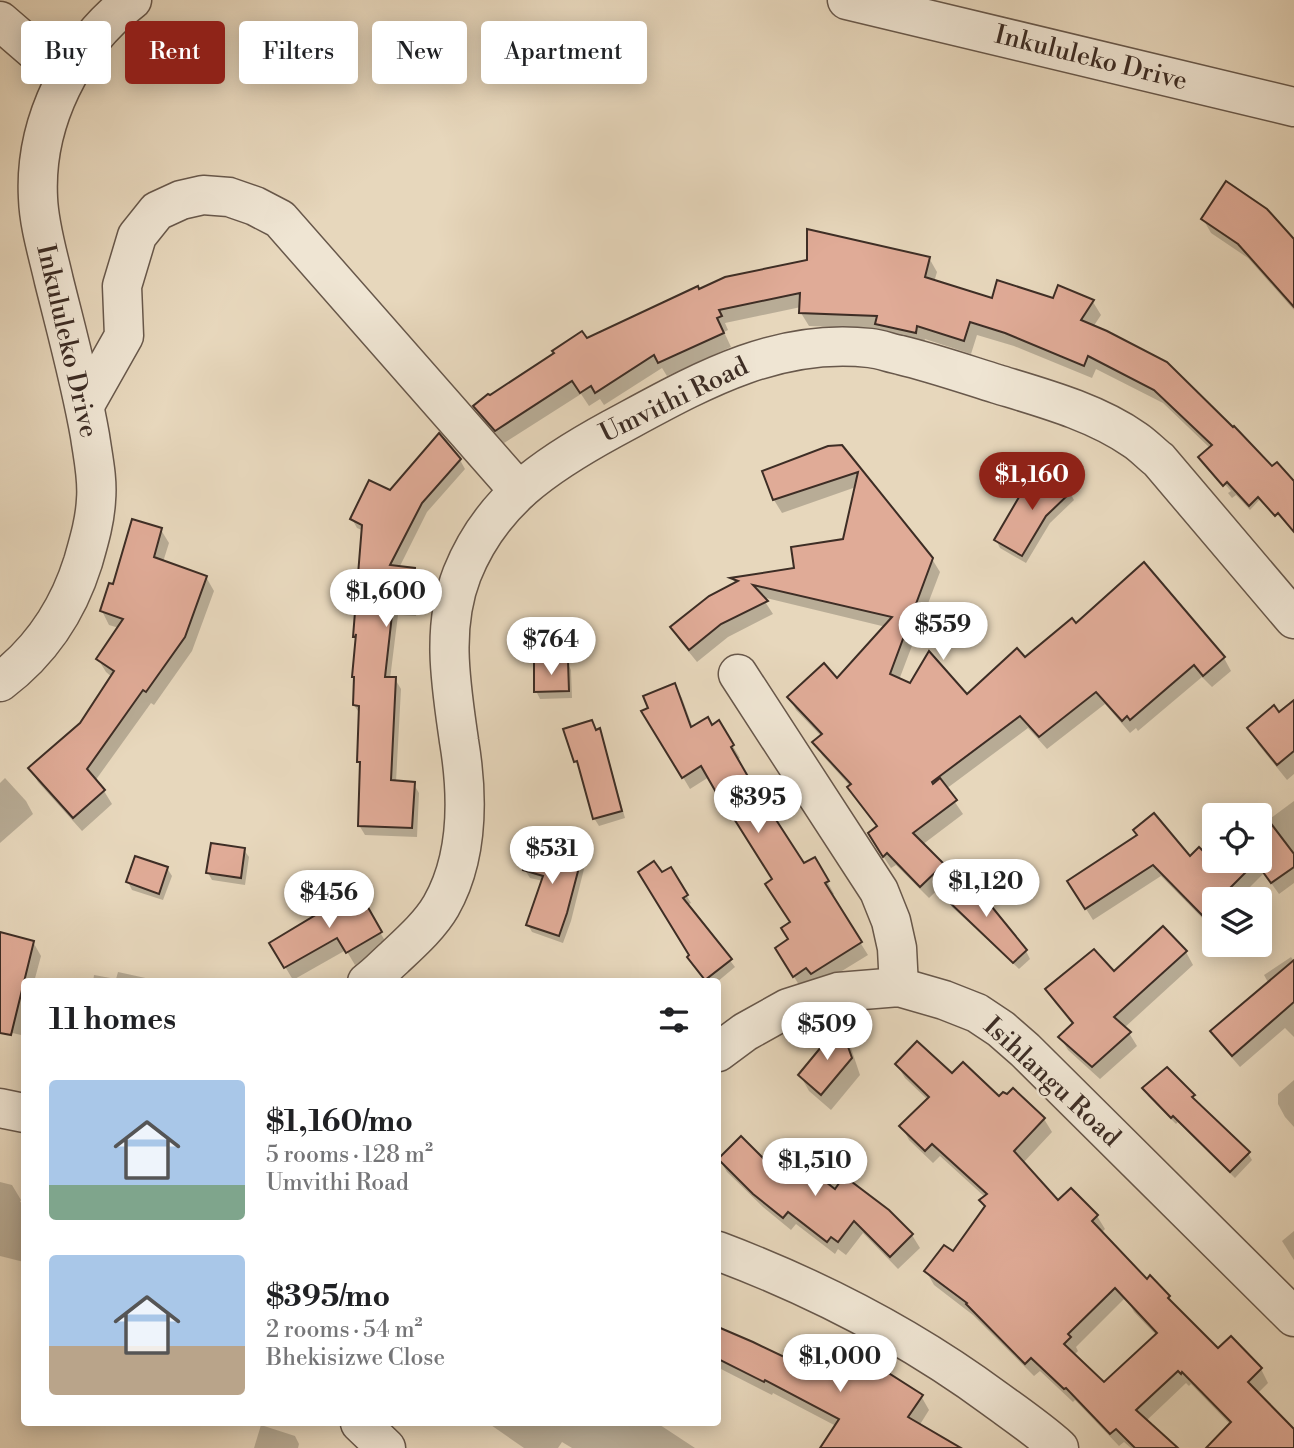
<!DOCTYPE html>
<meta charset="utf-8">
<style>
body{margin:0;font-family:"Libre Bodoni",serif;background:#f2f2f2;color:#202124;height:100vh;display:flex;flex-direction:column;font-size:26px;white-space:nowrap}
*{box-sizing:border-box;margin:0}
p{font-size:23px;color:#757577}
.icon{flex:none;width:38px;height:38px;fill:none;stroke:currentColor;stroke-width:2;stroke-linecap:round;stroke-linejoin:round}
.map{position:relative;flex:1;overflow:hidden}
.panel{position:absolute;left:21px;top:978px;width:700px;height:448px;display:flex;flex-direction:column;background:#fff;border-radius:7px;box-shadow:0 4px 18px #0003}
.panel>*{flex:none}
.guide{position:absolute;left:21px;top:21px;width:700px;height:63px;display:flex;gap:14px}
.buttons{position:absolute;left:1202px;top:803px;display:grid;gap:14px}
.buttons a{display:grid;place-items:center;width:70px;height:70px;border-radius:7px;background:#fff;box-shadow:0 4px 18px #0003;font-size:35px}
.price{position:absolute;translate:-50% -60px;padding:0 16px;border-radius:24px;background:#fff;color:#222;font-size:23px;line-height:46px;filter:drop-shadow(0 2px 4px #0008)}
.price::after{content:'';position:absolute;left:50%;top:42px;width:21px;height:16px;margin-left:-10px;background:inherit;clip-path:polygon(0 0,100% 0,50% 100%)}
.price.current{background:#8f2418;color:#fff}
ul{padding:0;list-style:none}
li{display:flex;align-items:center;gap:21px;height:175px;padding:0 28px}
li span{display:grid;place-items:center;flex:none;width:196px;height:140px;border-radius:7px;color:#555}
li>.icon{margin-inline-start:auto}
span .icon{width:84px;height:84px;fill:#fffc;stroke-width:1}
li b{font-size:30px}
h2{display:flex;justify-content:space-between;align-items:center;height:84px;padding:0 28px;font-size:30px}
.pill{padding:0 24px;border-radius:7px;background:#fff;box-shadow:0 4px 18px #0003;font-size:24px;line-height:63px}
.pill.current{background:#8f2418;color:#fff}
.map>svg:first-child{display:block}
.shadow{fill:#0003}
.building{fill:#e0ab97;stroke:#3d2d25;stroke-width:2;fill-rule:evenodd}
.lines{fill:none;stroke-linecap:round;stroke-linejoin:round}
.minor-casing{stroke:#68584b;stroke-width:41}
.minor{stroke:#efe5d3;stroke-width:38}
.labels{text-anchor:middle;dominant-baseline:central;stroke-width:5;stroke-linejoin:round;paint-order:stroke}
.street-label{font-size:26px;fill:#3d2d25;stroke:#efe5d3}
</style>
<div class="map">
<svg width="1294" height="1448" viewBox="0 0 1294 1448">
<rect width="100%" height="100%" fill="#e7d7bc"/>
<filter id="stains"><feTurbulence type="fractalNoise" baseFrequency=".00286" numOctaves="4"/><feColorMatrix values="0 0 0 0 .2 0 0 0 0 .09 0 0 0 0 .02 0 0 0 .5 -.17"/></filter>
<radialGradient id="worn" r=".72"><stop offset=".6" stop-color="#630" stop-opacity="0"/><stop offset="1" stop-color="#630" stop-opacity=".3"/></radialGradient>
<!-- shadow -->
<g class="shadow">
<polygon points="1203,219 1294,241 1294,310 1248,258 1211,233"/>
<polygon points="929,258 937,272 934,282 993,300 1054,300 1059,288 1093,302 1101,315 1093,327 1107,333 1262,497 1250,510 1236,495 1232,498 1228,493 1231,491 1210,468 1207,468 1201,457 1211,449 1163,403 1096,369 1092,378 1014,346 977,335 971,354 925,339 923,346 885,337 880,329 809,326 801,313 801,307 725,323 728,330 724,332 731,347 667,376 662,368 604,405 600,399 589,406 581,394 504,443 483,420 475,406 586,341 698,291"/>
<polygon points="841,446 932,559 940,572 899,680 911,686 967,697 1076,625 1144,565 1224,658 1231,671 1212,687 1202,677 1138,731 1136,728 1130,733 1105,704 1047,749 1028,728 946,789 963,814 922,845 942,865 950,878 929,898 896,865 891,868 877,847 878,828 857,801 849,788 851,787 822,755 815,742 821,736 796,710 789,697 837,680 886,627 762,597 773,614 728,637 697,662 680,641 672,628 736,584 733,580 796,570 844,540 856,487 782,513 774,500 764,472"/>
<polygon points="460,460 465,469 427,512 399,568 414,570 419,579 416,616 398,615 390,679 395,679 401,689 396,782 413,783 419,793 417,837 365,835 359,825 362,766 359,761 360,714 354,705 356,680 354,677 357,641 355,636 364,531 357,528 352,519 390,492"/>
<polygon points="1070,493 1074,500 1050,523 1026,563 1000,548 996,540"/>
<polygon points="161,530 169,543 163,562 206,577 214,591 192,651 154,705 151,703 95,781 104,791 112,804 82,831 38,782 30,768 81,724 112,677 106,672 98,659 119,628 109,625 102,611 114,586"/>
<polygon points="567,662 571,670 572,698 540,699 536,691"/>
<polygon points="675,685 682,698 693,728 712,727 719,723 740,758 737,760 769,815 803,866 815,859 834,894 831,896 868,955 819,985 815,979 801,988 784,961 790,940 792,923 774,880 740,825 738,826 709,777 690,789 644,712"/>
<polygon points="1294,702 1294,774 1287,780 1258,744 1249,728 1278,715"/>
<polygon points="591,722 597,732 599,731 603,738 625,818 599,826 594,818 581,769 576,761"/>
<polygon points="5,778 26,801 33,814 0,843 0,783"/>
<polygon points="1294,801 1294,883 1279,894 1264,873 1237,900 1214,900 1214,921 1210,926 1161,876 1093,920 1076,893 1138,836 1190,859 1211,862 1214,859 1214,861 1260,861 1260,826"/>
<polygon points="244,850 249,857 245,885 212,880 208,873"/>
<polygon points="580,858 585,865 571,921 563,943 532,932 528,925 543,881 530,878 525,870"/>
<polygon points="167,868 172,876 163,900 132,890 128,882"/>
<polygon points="670,869 691,903 687,905 735,967 717,982 707,982 693,964 662,875"/>
<polygon points="966,878 1026,951 1030,959 1019,969 952,907 948,899"/>
<polygon points="356,891 388,946 355,965 346,950 293,980 271,943"/>
<polygon points="0,934 33,942 41,956 34,982 24,982 24,1021 21,1035 0,1030"/>
<polygon points="1186,952 1193,965 1124,1028 1129,1033 1137,1046 1100,1079 1068,1050 1060,1037 1073,1025 1055,1003 1047,990 1114,973"/>
<polygon points="1291,957 1294,961 1294,1037 1285,1028 1240,1067 1219,1043 1212,1031 1269,984 1264,975"/>
<polygon points="118,972 164,982 93,982 94,975 116,979"/>
<polygon points="840,1027 849,1042 860,1075 831,1110 809,1091 800,1075"/>
<polygon points="897,1065 952,1075 999,1099 1044,1119 1052,1132 1023,1163 1058,1203 1097,1216 1105,1229 1101,1233 1137,1286 1076,1347 1078,1351 1074,1355 1104,1385 1157,1336 1134,1312 1127,1299 1218,1351 1261,1369 1268,1383 1257,1394 1294,1431 1294,1448 1253,1448 1191,1384 1189,1386 1186,1383 1146,1421 1175,1448 1131,1448 1124,1442 1119,1446 1075,1400 1073,1402 1040,1371 1034,1376 973,1315 934,1285 926,1271 953,1254 986,1208 982,1200 985,1197 940,1156 933,1163 909,1140 902,1127 928,1100 905,1078"/>
<polygon points="1294,1080 1294,1127 1285,1117 1278,1104 1278,1094"/>
<polygon points="1144,1088 1193,1096 1197,1103 1248,1153 1252,1160 1235,1178 1178,1122 1176,1124 1148,1096"/>
<polygon points="719,1159 835,1191 889,1212 912,1235 920,1248 898,1269 863,1233 846,1255 838,1249 835,1254 796,1224 791,1230 763,1207 727,1172"/>
<polygon points="0,1182 12,1185 21,1200 20,1202 24,1203 24,1262 0,1256"/>
<polygon points="1294,1231 1294,1260 1282,1241"/>
<polygon points="718,1329 752,1343 801,1368 921,1396 929,1410 919,1426 948,1448 822,1448 836,1426 773,1393 772,1395 719,1368 718,1372"/>
<polygon points="488,1423 657,1423 695,1448 572,1448 562,1442 558,1448 524,1448"/>
<polygon points="261,1425 295,1436 299,1444 298,1448 254,1448"/>
</g>
<!-- building -->
<g class="building">
<polygon points="1226,181 1267,209 1294,239 1294,307 1238,244 1201,219"/>
<polygon points="807,229 930,257 925,277 992,298 997,280 1053,298 1058,285 1094,300 1081,320 1107,331 1167,362 1233,427 1234,426 1272,466 1277,462 1294,481 1294,532 1278,513 1275,516 1258,497 1249,506 1227,482 1223,486 1198,457 1212,445 1154,390 1088,356 1084,366 1005,333 970,322 964,341 917,326 916,333 875,324 877,316 799,313 800,293 719,310 722,316 717,318 724,333 658,363 654,355 595,393 591,386 580,393 572,381 495,431 473,406 488,394 490,395 554,353 552,351 582,331 587,338 698,286 699,289 725,277 807,260"/>
<polygon points="439,433 461,459 422,503 390,565 415,568 412,607 393,606 385,677 396,677 391,780 415,782 412,828 358,826 360,762 357,762 359,706 353,705 354,677 352,677 356,634 355,637 353,637 362,525 350,519 369,480 390,490"/>
<polygon points="842,445 933,558 890,674 910,683 929,651 967,694 1017,648 1025,657 1072,618 1076,623 1144,562 1225,657 1203,676 1194,665 1130,720 1127,716 1122,721 1096,692 1039,737 1020,716 932,782 933,784 940,778 957,800 913,833 944,864 920,887 887,853 883,857 868,833 877,826 847,787 851,784 812,742 822,734 787,697 824,663 837,678 892,617 753,585 768,601 721,624 689,650 670,627 709,596 738,581 730,578 794,568 791,547 843,539 858,472 773,500 762,471 828,446"/>
<polygon points="1049,468 1071,492 1046,516 1022,556 994,540 1019,497"/>
<polygon points="132,519 162,528 154,557 207,576 185,637 146,692 143,690 87,769 105,790 73,818 28,768 80,723 114,671 96,659 123,619 100,611 109,583 113,584"/>
<polygon points="568,661 569,691 534,692 534,662"/>
<polygon points="675,683 691,727 708,717 712,725 719,720 734,745 731,747 769,813 771,812 804,863 815,857 829,881 825,883 862,942 811,974 806,968 793,977 775,948 788,939 781,928 790,922 765,884 772,879 731,814 729,815 701,766 682,778 641,711 648,708 643,696"/>
<polygon points="1294,700 1294,751 1277,765 1247,728 1274,705 1279,712"/>
<polygon points="592,720 596,730 600,728 622,811 593,819 577,761 574,762 563,729"/>
<polygon points="1260,809 1294,854 1294,867 1271,883 1260,868"/>
<polygon points="1154,813 1190,856 1199,847 1213,861 1257,861 1218,900 1214,900 1214,903 1202,915 1153,865 1085,909 1067,881 1137,835 1133,830"/>
<polygon points="211,843 245,848 241,878 206,873"/>
<polygon points="531,843 582,856 567,913 559,936 526,925 543,876 523,870"/>
<polygon points="135,856 168,867 159,894 126,882"/>
<polygon points="654,861 662,872 671,867 688,895 683,898 732,959 705,980 687,957 689,955 638,872"/>
<polygon points="966,875 1027,950 1013,963 946,899"/>
<polygon points="357,888 382,932 346,953 337,938 284,968 269,943 322,911 321,909"/>
<polygon points="1163,926 1187,951 1114,1017 1131,1032 1092,1067 1058,1037 1073,1023 1045,989 1094,949 1114,971"/>
<polygon points="0,932 34,941 11,1035 0,1033"/>
<polygon points="1294,960 1294,1002 1232,1056 1210,1031"/>
<polygon points="840,1024 852,1058 821,1095 798,1075"/>
<path d="M 917,1041 L 952,1073 L 963,1062 L 999,1096 L 1003,1092 L 1007,1094 L 1013,1088 L 1045,1118 L 1014,1151 L 1058,1200 L 1071,1188 L 1098,1215 L 1092,1221 L 1147,1279 L 1150,1275 L 1170,1296 L 1168,1298 L 1218,1348 L 1231,1336 L 1262,1368 L 1248,1382 L 1294,1429 L 1294,1448 L 1206,1448 L 1231,1422 L 1182,1372 L 1181,1374 L 1178,1371 L 1136,1410 L 1178,1448 L 1135,1448 L 1116,1429 L 1110,1434 L 1066,1388 L 1064,1389 L 1031,1358 L 1025,1364 L 966,1304 L 967,1303 L 924,1271 L 944,1245 L 953,1251 L 985,1206 L 979,1200 L 987,1194 L 932,1144 L 925,1151 L 899,1126 L 929,1097 L 895,1064 ZM 1115,1288 L 1157,1333 L 1104,1382 L 1064,1344 L 1071,1337 L 1068,1334 Z"/>
<polygon points="1167,1067 1195,1095 1192,1097 1250,1152 1230,1172 1173,1116 1171,1118 1142,1088"/>
<polygon points="741,1136 777,1172 791,1155 835,1189 844,1176 889,1210 913,1234 890,1257 854,1221 838,1242 831,1237 827,1242 788,1212 783,1218 753,1194 718,1159"/>
<polygon points="718,1327 753,1342 801,1365 804,1360 809,1362 820,1341 877,1371 879,1367 923,1395 908,1417 961,1448 820,1448 839,1419 765,1380 764,1382 718,1359"/>
</g>
<g class="lines">
<!-- minor casing -->
<g class="minor-casing">
<g id="minor">
<polyline points="847,0 1294,107"/>
<polyline points="0,21 65,77"/>
<polyline points="85,405 124,336 122,286 137,236 157,211 181,200 203,195 229,197 255,206 280,219 519,491"/>
<polyline points="738,674 879,891 891,921 897,948 899,987"/>
<path d="M 0,682 C 41,651 68,610 83,562 C 89,541 95,521 96,500 C 98,479 93,457 90,436 C 81,384 67,333 54,281 C 48,254 39,226 38,198 C 34,123 72,46 132,0"/>
<path d="M 367,982 C 377,975 386,965 395,957 C 411,942 430,925 441,906 C 469,857 468,795 459,741 C 451,685 441,628 462,574 C 491,501 546,465 612,429 C 694,385 773,337 870,348 C 880,349 890,353 900,355 C 933,363 965,374 997,384 C 1043,398 1095,412 1135,440 C 1144,446 1151,454 1159,460 L 1294,619"/>
<polyline points="718,1052 745,1032 788,1008 838,992 899,987 944,1000 977,1013 1001,1029 1025,1050 1294,1317"/>
<polyline points="0,1108 24,1113"/>
<path d="M 718,1251 C 816,1288 911,1337 995,1399 C 1017,1415 1039,1430 1059,1448"/>
<polyline points="360,1423 386,1448"/>
</g>
</g>
<!-- minor -->
<use href="#minor" class="minor"/>
</g>
<g class="labels">
<!-- street labels -->
<g class="street-label">
<text transform="translate(1091 58) rotate(14)">Inkululeko Drive</text>
<text transform="translate(67 341) rotate(77)">Inkululeko Drive</text>
<text transform="translate(674 400) rotate(-26)">Umvithi Road</text>
<text transform="translate(1052 1082) rotate(43)">Isihlangu Road</text>
</g>
</g>
<rect width="100%" height="100%" filter="url(#stains)"/>
<rect width="100%" height="100%" fill="url(#worn)"/>
</svg>
<div class="buttons">
<a><svg class="icon" aria-label="locate" viewBox="0 0 24 24"><circle cx="12" cy="12" r="6"/><path d="M12 2v4M12 18v4M2 12h4M18 12h4"/></svg></a>
<a><svg class="icon" aria-label="layers" viewBox="0 0 24 24"><path d="M12 4l9 5-9 5-9-5zM3 14l9 5 9-5"/></svg></a>
</div>
<b class="price current" style="left:1032px;top:512px">$1,160</b>
<b class="price" style="left:386px;top:629px">$1,600</b>
<b class="price" style="left:943px;top:662px">$559</b>
<b class="price" style="left:551px;top:677px">$764</b>
<b class="price" style="left:758px;top:835px">$395</b>
<b class="price" style="left:552px;top:886px">$531</b>
<b class="price" style="left:986px;top:919px">$1,120</b>
<b class="price" style="left:329px;top:930px">$456</b>
<b class="price" style="left:827px;top:1062px">$509</b>
<b class="price" style="left:815px;top:1198px">$1,510</b>
<b class="price" style="left:840px;top:1394px">$1,000</b>
<div class="guide">
<a class="pill">Buy</a>
<a class="pill current">Rent</a>
<a class="pill">Filters</a>
<a class="pill">New</a>
<a class="pill">Apartment</a>
</div>
<section class="panel">
<h2>11 homes<svg class="icon" aria-label="filters" viewBox="0 0 24 24"><path d="M4 7h16M4 17h16"/><circle cx="9" cy="7" r="2"/><circle cx="15" cy="17" r="2"/></svg></h2>
<ul>
<li><span style="background:linear-gradient(#a9c7e8 75%,#7fa58c 0)"><svg class="icon" aria-label="home" viewBox="0 0 24 24"><path d="M3 11l9-7 9 7M6 9v11h12V9"/></svg></span><div><b>$1,160/mo</b><p>5 rooms · 128 m²</p><p>Umvithi Road</p></div></li>
<li><span style="background:linear-gradient(#a9c7e8 65%,#b9a48a 0)"><svg class="icon" aria-label="home" viewBox="0 0 24 24"><path d="M3 11l9-7 9 7M6 9v11h12V9"/></svg></span><div><b>$395/mo</b><p>2 rooms · 54 m²</p><p>Bhekisizwe Close</p></div></li>
</ul>
</section>
</div>
